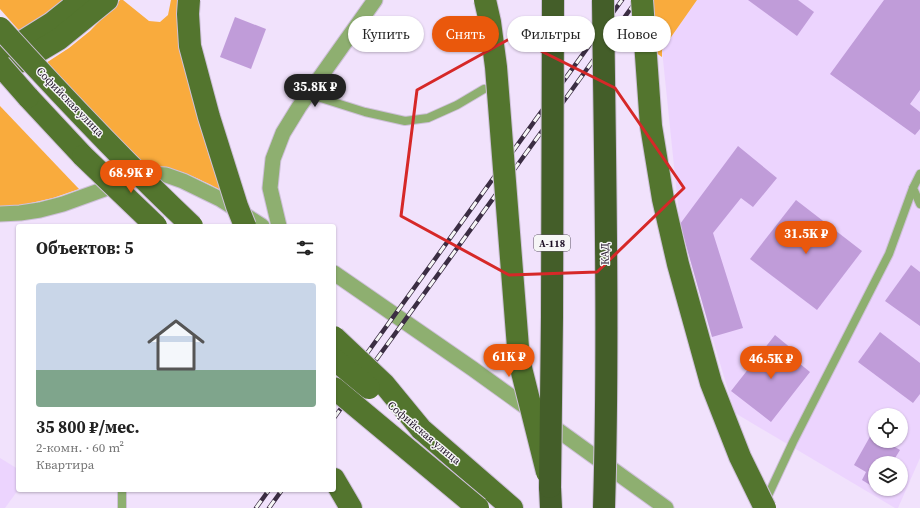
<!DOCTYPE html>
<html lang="ru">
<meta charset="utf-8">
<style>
body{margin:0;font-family:"Source Serif 4",serif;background:#f2f2f2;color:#222;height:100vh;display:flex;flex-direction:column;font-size:15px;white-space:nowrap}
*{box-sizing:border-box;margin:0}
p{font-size:13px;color:#767676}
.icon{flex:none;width:22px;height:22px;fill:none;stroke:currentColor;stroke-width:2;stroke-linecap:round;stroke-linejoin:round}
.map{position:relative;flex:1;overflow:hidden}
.details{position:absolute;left:16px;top:224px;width:320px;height:268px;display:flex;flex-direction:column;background:#fff;border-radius:4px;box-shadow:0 1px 3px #0004}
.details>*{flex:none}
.guide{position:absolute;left:348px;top:16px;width:380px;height:36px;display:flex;gap:8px}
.buttons{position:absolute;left:868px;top:408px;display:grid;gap:8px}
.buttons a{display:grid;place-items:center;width:40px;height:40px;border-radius:50%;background:#fff;box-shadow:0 1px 3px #0004;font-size:20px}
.price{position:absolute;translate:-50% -34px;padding:0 9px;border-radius:14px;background:#ea580c;color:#fff;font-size:13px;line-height:26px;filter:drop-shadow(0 1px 2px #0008)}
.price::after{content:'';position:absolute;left:50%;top:24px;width:12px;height:9px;margin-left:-6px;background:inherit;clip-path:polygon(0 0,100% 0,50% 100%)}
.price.active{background:#222;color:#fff}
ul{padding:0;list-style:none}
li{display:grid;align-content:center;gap:8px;height:212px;padding:0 20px}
li span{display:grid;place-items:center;height:124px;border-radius:4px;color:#555}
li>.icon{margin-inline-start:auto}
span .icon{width:72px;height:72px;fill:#fffc;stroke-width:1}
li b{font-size:17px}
h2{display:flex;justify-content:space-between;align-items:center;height:48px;padding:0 20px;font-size:17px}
.chip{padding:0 14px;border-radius:18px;background:#fff;box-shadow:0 1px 3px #0004;font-size:14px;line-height:36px}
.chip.active{background:#ea580c;color:#fff}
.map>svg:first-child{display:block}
.built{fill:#ecd4fe;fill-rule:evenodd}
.green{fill:#f9ab3d}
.building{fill:#c09cd9}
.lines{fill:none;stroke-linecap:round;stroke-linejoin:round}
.service-casing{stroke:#cec0d9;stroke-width:10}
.minor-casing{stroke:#cec0d9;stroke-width:17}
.primary-casing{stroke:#cec0d9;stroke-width:24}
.motorway-casing{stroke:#cec0d9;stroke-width:24}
.service{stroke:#8eaf70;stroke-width:8}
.minor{stroke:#8eaf70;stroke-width:15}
.primary{stroke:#53752e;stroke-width:22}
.motorway{stroke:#445e29;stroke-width:22}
.rail-casing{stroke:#3b2d43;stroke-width:4.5}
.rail{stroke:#f6f6f6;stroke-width:3;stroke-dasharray:9;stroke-linecap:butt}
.primary-bridge-casing{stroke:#cec0d9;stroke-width:24;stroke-linecap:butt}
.motorway-bridge-casing{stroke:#cec0d9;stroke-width:24;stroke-linecap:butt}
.primary-bridge{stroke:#53752e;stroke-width:22}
.motorway-bridge{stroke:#445e29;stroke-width:22}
.marked{fill:none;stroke:#d62828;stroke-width:3;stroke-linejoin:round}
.labels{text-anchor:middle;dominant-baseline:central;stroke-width:3;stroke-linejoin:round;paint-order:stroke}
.shield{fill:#f6f6f6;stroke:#5b5261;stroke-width:1}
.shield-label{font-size:10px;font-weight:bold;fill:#190b21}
.street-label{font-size:11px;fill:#190b21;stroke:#f6f6f6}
</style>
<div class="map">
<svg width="920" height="508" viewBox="0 0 920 508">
<rect width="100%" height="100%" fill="#f1e2fc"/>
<!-- built -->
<g class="built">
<path d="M 697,0 L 920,0 L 920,458 L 898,508 L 895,508 L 735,413 L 712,337 L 680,224 L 662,50 ZM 875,415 L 901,415 L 901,441 L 875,441 ZM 875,463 L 901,463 L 901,489 L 875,489 Z"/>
<polygon points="0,458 18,469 18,490 5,508 0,508"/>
</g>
<!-- green -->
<g class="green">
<polygon points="0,0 72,0 24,36 0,9"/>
<path d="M 120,0 L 123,0 L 149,21 L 160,22 L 168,15 L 171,0 L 178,0 L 178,37 L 189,83 L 209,156 L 221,190 C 203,181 179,168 158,167 C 154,167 150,168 145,168 L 46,63 L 69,48 L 90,31 Z"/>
<polygon points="648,0 697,0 662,50 662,57 636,39"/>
<polygon points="0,106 79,189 53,198 9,208 0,207"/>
</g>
<!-- building -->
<g class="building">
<polygon points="748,0 798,0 814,12 797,36"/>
<polygon points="884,0 920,0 920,90 910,104 920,112 920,129 915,135 830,74"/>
<polygon points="235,17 266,29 251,69 220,57"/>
<polygon points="738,146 777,178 753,207 741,198 713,233 743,328 712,337 680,224"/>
<polygon points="796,200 862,251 817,310 750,259"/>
<polygon points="911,265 920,272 920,326 885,301"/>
<polygon points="880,332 920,363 920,394 913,403 858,362"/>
<polygon points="775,335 792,349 788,354 810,372 771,422 731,391"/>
<polygon points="872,433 875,435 875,441 885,441 900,450 892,463 875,463 875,488 862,480 866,472 854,465"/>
</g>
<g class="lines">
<!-- service casing -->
<g class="service-casing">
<g id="service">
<polyline points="308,94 365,112 405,121 428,118 457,105 484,89"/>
<polyline points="920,174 913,188 920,204"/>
<polyline points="765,502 793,442 889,254 913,188"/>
<polyline points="122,508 122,490"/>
</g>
</g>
<!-- minor casing -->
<g class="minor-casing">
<g id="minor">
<polyline points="0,214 20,213 40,210 63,204 124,182 149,174 166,175 183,181 220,199 262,226"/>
<polyline points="279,226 270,188 273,159 283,133 299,107 375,0"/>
<polyline points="334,273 473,369 666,508"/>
</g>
</g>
<!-- primary casing -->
<g class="primary-casing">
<g id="primary">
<polyline points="0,52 20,43 52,23 81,0"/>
<polyline points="0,68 22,61 59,39 107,0"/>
<polyline points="28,97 83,156"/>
<polyline points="421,429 512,508"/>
<polyline points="334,479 351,508"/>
</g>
</g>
<!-- motorway casing -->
<g class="motorway-casing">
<polyline id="motorway" points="550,487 551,508"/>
</g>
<!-- service -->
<use href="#service" class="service"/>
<!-- minor -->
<use href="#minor" class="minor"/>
<!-- primary -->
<use href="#primary" class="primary"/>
<!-- motorway -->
<use href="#motorway" class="motorway"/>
<!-- rail casing -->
<g class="rail-casing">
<g id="rail">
<polyline points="334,399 622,0"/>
<polyline points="334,418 637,0"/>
<polyline points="256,508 269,490"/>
<polyline points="269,508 282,490"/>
</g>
</g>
<!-- rail -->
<use href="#rail" class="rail"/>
<!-- primary-bridge casing -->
<g class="primary-bridge-casing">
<g id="primary-bridge">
<polyline points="189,0 188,14 190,46 209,117 237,206 245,226"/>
<polyline points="485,0 490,22 496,67 519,360 547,472"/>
<polyline points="642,0 651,126 663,199 678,264 711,383 740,457 765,508"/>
<path d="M 0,28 C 62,96 125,163 192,226"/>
<polyline points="0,65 28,97"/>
<polyline points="83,156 156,226"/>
<polyline points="334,337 384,384 421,429"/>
<polyline points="334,359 369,388"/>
<polyline points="334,388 478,508"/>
</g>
</g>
<!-- motorway-bridge casing -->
<g class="motorway-bridge-casing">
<g id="motorway-bridge">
<path d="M 603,0 C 605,169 609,339 604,508"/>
<polyline points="550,487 552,317 553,0"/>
</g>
</g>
<!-- primary-bridge -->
<use href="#primary-bridge" class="primary-bridge"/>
<!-- motorway-bridge -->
<use href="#motorway-bridge" class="motorway-bridge"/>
</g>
<!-- marked area -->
<path class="marked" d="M 513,37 L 615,88 L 684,188 L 597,272 L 509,275 L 401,216 L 417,90 Z"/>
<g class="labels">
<!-- shield labels -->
<rect class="shield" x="534" y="235" width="36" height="16" rx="3"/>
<g class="shield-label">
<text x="552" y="243">А-118</text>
</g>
<!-- street labels -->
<g class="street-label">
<text transform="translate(70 102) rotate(46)">Софийская улица</text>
<text transform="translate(605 254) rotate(-91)">КАД</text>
<text transform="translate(424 433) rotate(40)">Софийская улица</text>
</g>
</g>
</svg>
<div class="buttons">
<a><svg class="icon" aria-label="locate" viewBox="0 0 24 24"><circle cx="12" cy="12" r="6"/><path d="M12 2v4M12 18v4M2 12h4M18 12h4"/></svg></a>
<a><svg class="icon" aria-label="layers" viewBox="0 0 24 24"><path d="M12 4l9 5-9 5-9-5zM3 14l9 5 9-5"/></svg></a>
</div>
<b class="price active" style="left:315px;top:108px">35.8K ₽</b>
<b class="price" style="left:131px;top:194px">68.9K ₽</b>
<b class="price" style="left:806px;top:255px">31.5K ₽</b>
<b class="price" style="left:509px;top:378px">61K ₽</b>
<b class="price" style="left:771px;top:380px">46.5K ₽</b>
<div class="guide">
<a class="chip">Купить</a>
<a class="chip active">Снять</a>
<a class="chip">Фильтры</a>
<a class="chip">Новое</a>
</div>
<section class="details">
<h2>Объектов: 5<svg class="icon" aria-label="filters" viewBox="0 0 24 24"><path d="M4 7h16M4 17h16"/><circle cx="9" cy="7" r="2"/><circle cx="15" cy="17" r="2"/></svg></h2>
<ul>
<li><span style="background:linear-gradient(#c9d6e8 70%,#7fa58c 0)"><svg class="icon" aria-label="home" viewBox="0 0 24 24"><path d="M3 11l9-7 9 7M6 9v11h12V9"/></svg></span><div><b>35 800 ₽/мес.</b><p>2-комн. · 60 m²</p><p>Квартира</p></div></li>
</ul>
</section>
</div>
